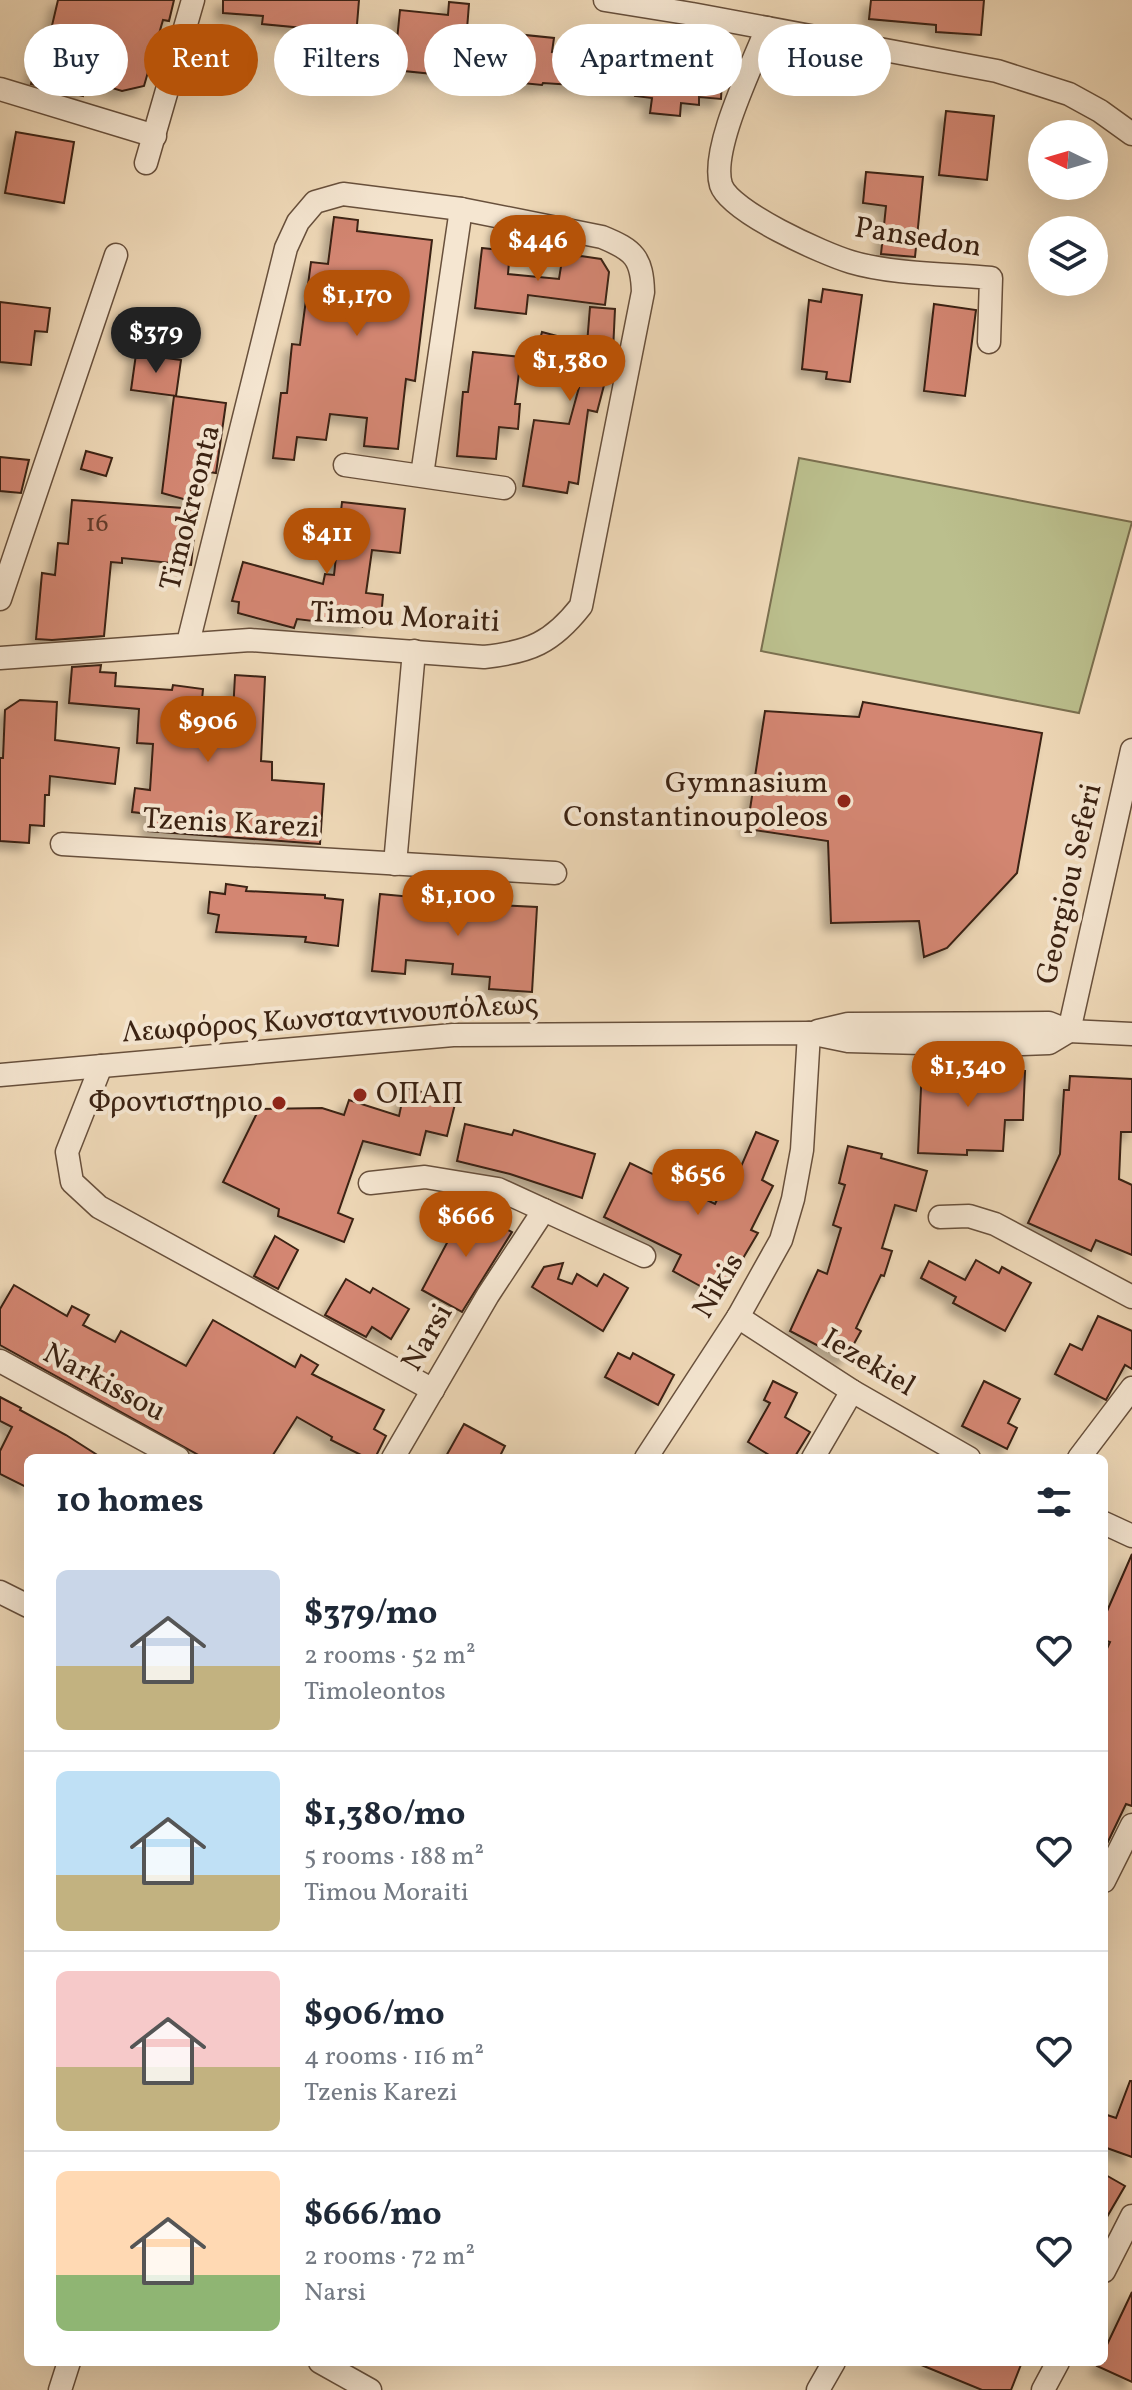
<!DOCTYPE html>
<meta charset="utf-8">
<style>
body{margin:0;font-family:Vollkorn,serif;background:#f6f6f7;color:#1f2937;height:100vh;display:flex;flex-direction:column;font-size:30px;white-space:nowrap}
*{box-sizing:border-box;margin:0}
p{font-size:26px;color:#747a83}
.icon{flex:none;width:44px;height:44px;fill:none;stroke:currentColor;stroke-width:2;stroke-linecap:round;stroke-linejoin:round}
.map{position:relative;flex:1;overflow:hidden}
.drawer{position:absolute;left:24px;top:1454px;width:1084px;height:912px;display:flex;flex-direction:column;background:#fff;border-radius:12px;box-shadow:0 8px 32px #0002}
.drawer>*{flex:none}
.banner{position:absolute;left:24px;top:24px;width:1084px;height:72px;display:flex;gap:16px}
.needle{width:52px;rotate:275deg}
.tools{position:absolute;left:1028px;top:120px;display:grid;gap:16px}
.tools a{display:grid;place-items:center;width:80px;height:80px;border-radius:50%;background:#fff;box-shadow:0 8px 32px #0002;font-size:40px}
.price{position:absolute;translate:-50% -68px;padding:0 18px;border-radius:28px;background:#b45309;color:#fff;font-size:26px;line-height:52px;filter:drop-shadow(0 2px 4px #0008)}
.price::after{content:'';position:absolute;left:50%;top:48px;width:24px;height:18px;margin-left:-12px;background:inherit;clip-path:polygon(0 0,100% 0,50% 100%)}
.price.active{background:#222;color:#fff}
ul{padding:0;list-style:none}
li{display:flex;align-items:center;gap:24px;height:200px;padding:0 32px}
li+li{border-top:2px solid #e0e1e3}
li span{display:grid;place-items:center;flex:none;width:224px;height:160px;border-radius:12px;color:#555}
li>.icon{margin-inline-start:auto}
span .icon{width:96px;height:96px;fill:#fffc;stroke-width:1}
li b{font-size:34px}
h2{display:flex;justify-content:space-between;align-items:center;height:96px;padding:0 32px;font-size:34px}
.pill{padding:0 28px;border-radius:36px;background:#fff;box-shadow:0 8px 32px #0002;font-size:28px;line-height:72px}
.pill.active{background:#b45309;color:#fff}
.map>svg:first-child{display:block}
.green{fill:#bbbf8d;stroke:#7b7050;stroke-width:2}
.building{fill:#d38672;stroke:#3b2212;stroke-width:2;filter:url(#shadow)}
.lines{fill:none;stroke-linecap:round;stroke-linejoin:round}
.minor-casing{stroke:#68503c;stroke-width:25}
.minor{stroke:#f5e6d1;stroke-width:22}
.poi-dot{fill:#8f2418;stroke:#f5e6d1;stroke-width:3}
.labels{text-anchor:middle;dominant-baseline:central;stroke-width:8;stroke-linejoin:round;paint-order:stroke}
.number-label{font-size:26px;fill:#613b2a}
.street-label{font-size:30px;fill:#3b2212;stroke:#f5e6d1}
.poi-label{font-size:30px;fill:#3b2212;stroke:#f5e6d1;text-anchor:end}
</style>
<div class="map">
<svg width="1132" height="2390" viewBox="0 0 1132 2390">
<defs>
<filter id="shadow"><feDropShadow dx="-7" dy="7" stdDeviation="4" flood-color="#0004"/></filter>
</defs>
<rect width="100%" height="100%" fill="#efd9b8"/>
<filter id="stains"><feTurbulence type="fractalNoise" baseFrequency=".0025" numOctaves="4"/><feColorMatrix values="0 0 0 0 .2 0 0 0 0 .09 0 0 0 0 .02 0 0 0 .5 -.17"/></filter>
<radialGradient id="worn" r=".72"><stop offset=".6" stop-color="#630" stop-opacity="0"/><stop offset="1" stop-color="#630" stop-opacity=".3"/></radialGradient>
<!-- green -->
<polygon class="green" points="799,458 1132,522 1079,713 761,651"/>
<!-- building -->
<g class="building">
<polygon points="58,0 174,0 169,21 163,20 144,86 122,91 86,80 83,96 31,84 44,29 51,30"/>
<polygon points="223,0 359,0 354,61 300,56 303,28 262,24 263,16 223,13"/>
<polygon points="871,0 984,0 981,35 936,32 936,25 869,19"/>
<polygon points="449,2 469,4 467,29 554,38 552,52 590,55 592,31 673,37 672,43 705,45 702,77 722,79 721,99 699,97 699,105 681,103 680,116 650,113 652,98 635,96 636,89 543,83 542,85 394,70 400,10 448,15"/>
<polygon points="946,111 994,116 987,180 939,175"/>
<polygon points="16,132 74,142 64,203 5,193"/>
<polygon points="866,172 923,177 915,257 881,254 886,206 863,203"/>
<polygon points="334,217 358,220 357,231 432,240 415,381 406,379 398,449 364,446 367,418 330,414 326,440 297,437 294,460 273,458 281,393 287,393 292,344 300,345 311,262 328,264"/>
<polygon points="482,248 510,251 508,274 559,279 562,260 581,256 601,259 609,272 605,305 528,295 526,314 475,308"/>
<polygon points="823,289 862,295 850,382 826,379 827,372 802,369 809,300 821,302"/>
<polygon points="0,302 50,308 47,332 35,331 31,365 0,362"/>
<polygon points="934,304 976,310 965,396 924,391"/>
<polygon points="590,307 615,309 613,351 597,412 588,410 578,484 569,482 567,493 523,486 534,420 569,424 581,380 565,376 567,369 534,361 542,332 587,344"/>
<polygon points="473,352 521,357 515,404 520,404 518,429 499,427 496,459 457,456 463,392 468,392"/>
<polygon points="136,354 181,360 176,396 131,390"/>
<polygon points="174,396 226,403 216,473 197,470 194,502 162,493"/>
<polygon points="86,451 112,458 106,476 81,469"/>
<polygon points="0,457 29,460 21,493 0,491"/>
<polygon points="72,500 197,509 191,565 122,558 122,563 111,562 104,636 52,640 36,639 42,573 55,575 58,543 68,544"/>
<polygon points="342,502 405,509 400,553 372,550 366,593 383,595 381,618 363,616 362,627 297,619 294,628 238,613 239,602 232,601 243,562 323,584 325,574 334,575"/>
<polygon points="101,665 100,672 116,673 115,686 172,690 173,685 203,689 199,731 232,733 235,675 265,677 261,761 272,762 272,780 324,784 320,844 148,831 149,814 132,812 135,788 150,790 153,744 137,743 139,709 69,703 72,667"/>
<polygon points="20,700 57,702 55,740 119,748 115,784 50,776 49,795 45,795 44,826 30,825 29,843 0,841 0,758 3,758 5,710"/>
<polygon points="863,702 1042,733 1017,873 947,948 924,957 919,921 831,923 828,841 747,829 765,711 859,717"/>
<polygon points="226,884 247,887 246,891 325,895 325,898 343,900 338,946 305,942 306,937 216,932 219,915 208,913 210,892 225,894"/>
<polygon points="380,894 423,898 424,894 480,899 480,904 537,907 532,992 489,989 490,977 452,974 453,964 406,960 405,974 372,971"/>
<polygon points="922,1067 1025,1071 1023,1120 1005,1120 1003,1151 967,1150 967,1155 918,1153"/>
<polygon points="1070,1076 1132,1079 1132,1132 1121,1132 1119,1179 1132,1185 1132,1255 1096,1240 1091,1251 1028,1223 1060,1154 1064,1090 1069,1090"/>
<polygon points="405,1088 456,1100 447,1136 426,1131 420,1155 363,1141 338,1213 353,1219 344,1242 278,1216 279,1209 223,1182 259,1109 322,1108 344,1115 349,1100 399,1116"/>
<polygon points="465,1124 512,1135 514,1130 595,1154 582,1198 510,1174 457,1161"/>
<polygon points="756,1132 778,1141 762,1180 773,1186 751,1230 758,1233 720,1297 673,1271 681,1255 604,1217 630,1163 715,1204 734,1166 740,1169"/>
<polygon points="848,1146 882,1154 881,1158 927,1171 916,1211 895,1205 882,1248 892,1251 884,1276 881,1275 856,1328 861,1331 845,1360 790,1331 818,1270 827,1274 841,1228 833,1225 845,1185 839,1183"/>
<polygon points="466,1207 512,1232 462,1312 422,1290"/>
<polygon points="275,1236 298,1250 278,1289 254,1276"/>
<polygon points="976,1260 999,1273 1002,1267 1031,1283 1005,1331 953,1303 956,1297 921,1278 929,1261 965,1280"/>
<polygon points="563,1263 558,1279 572,1284 577,1274 597,1286 604,1274 628,1288 603,1331 532,1287 544,1267"/>
<polygon points="346,1279 370,1293 373,1288 409,1309 391,1339 372,1327 366,1337 325,1315"/>
<polygon points="14,1285 67,1316 72,1306 89,1315 83,1325 115,1342 121,1331 186,1366 213,1320 295,1367 301,1355 318,1365 312,1374 384,1410 374,1429 386,1436 375,1458 367,1458 331,1440 332,1437 297,1417 271,1458 204,1458 0,1345 0,1309"/>
<polygon points="1098,1316 1132,1331 1132,1369 1125,1365 1106,1400 1055,1374 1070,1344 1082,1350"/>
<polygon points="618,1353 630,1359 633,1353 674,1375 658,1405 605,1377"/>
<polygon points="773,1381 797,1393 785,1417 810,1432 794,1458 774,1458 748,1442 770,1403 764,1400"/>
<polygon points="984,1381 1020,1399 1008,1423 1017,1428 1007,1449 962,1426"/>
<polygon points="0,1397 21,1408 20,1410 66,1435 102,1458 28,1458 28,1488 0,1474 0,1451 12,1427 0,1421"/>
<polygon points="464,1424 505,1446 499,1458 445,1458"/>
<polygon points="1132,1554 1132,1806 1126,1804 1104,1850 1104,1655 1110,1642 1104,1640 1104,1618"/>
<polygon points="1130,2081 1132,2081 1132,2157 1104,2147 1104,2114 1116,2118"/>
<polygon points="1104,2174 1125,2186 1104,2222"/>
<polygon points="1132,2292 1132,2382 1097,2366 1099,2362 1104,2362 1104,2351"/>
<polygon points="914,2362 1022,2362 1011,2390 982,2390"/>
</g>
<g class="lines">
<!-- minor casing -->
<g class="minor-casing">
<g id="minor">
<polyline points="605,0 692,14 997,71 1069,94 1100,111 1132,134"/>
<path d="M 767,28 C 753,64 710,149 721,185 C 730,212 824,254 851,262 C 891,274 948,274 991,278 L 989,342"/>
<polyline points="0,89 155,136"/>
<polyline points="146,163 193,0"/>
<polyline points="345,465 504,488"/>
<polyline points="422,475 461,209"/>
<polyline points="0,599 116,255"/>
<path d="M 0,658 L 250,640 L 484,657 C 530,652 552,643 581,606 L 643,292 C 642,258 634,250 602,237 L 461,209 L 343,194 L 315,202 L 298,222 L 286,248 L 188,643"/>
<polyline points="62,844 555,873"/>
<polyline points="395,864 414,651"/>
<polyline points="818,1031 848,1024 1049,1023 1069,1031 1132,1034"/>
<polyline points="1069,1031 1132,750"/>
<polyline points="101,1066 67,1152 72,1182 99,1207 433,1390"/>
<polyline points="0,1075 453,1035 809,1033 848,1041 996,1045 1049,1043 1069,1031"/>
<polyline points="370,1183 425,1177 498,1189 644,1256"/>
<polyline points="940,1217 969,1216 995,1224 1132,1297"/>
<polyline points="738,1317 852,1391 969,1458"/>
<polyline points="0,1361 178,1458"/>
<polyline points="393,1458 488,1295 544,1210"/>
<polyline points="646,1458 738,1317 781,1240 793,1199 802,1150 809,1033"/>
<polyline points="813,1458 852,1391"/>
<polyline points="1079,1458 1132,1388"/>
<polyline points="1104,1523 1132,1536"/>
<polyline points="0,1592 28,1606"/>
<polyline points="1104,1881 1132,1825"/>
<polyline points="1104,2271 1132,2216"/>
<polyline points="320,2362 370,2390"/>
<polyline points="60,2390 69,2362"/>
<polyline points="818,2390 834,2362"/>
<polyline points="1043,2390 1058,2362"/>
</g>
</g>
<!-- minor -->
<use href="#minor" class="minor"/>
</g>
<!-- markers -->
<g class="poi-dot">
<circle cx="844" cy="801" r="8"/>
<circle cx="360" cy="1095" r="8"/>
<circle cx="279" cy="1103" r="8"/>
</g>
<g class="labels">
<!-- number labels -->
<g class="number-label">
<text x="97" y="524">16</text>
</g>
<!-- street labels -->
<g class="street-label">
<text transform="translate(918 238) rotate(9)">Pansedon</text>
<text transform="translate(191 508) rotate(-76)">Timokreonta</text>
<text transform="translate(405 618) rotate(3)">Timou Moraiti</text>
<text transform="translate(231 824) rotate(3)">Tzenis Karezi</text>
<text transform="translate(1070 884) rotate(-77)">Georgiou Seferi</text>
<text transform="translate(330 1019) rotate(-4)">Λεωφόρος Κωνσταντινουπόλεως</text>
<text transform="translate(719 1286) rotate(-59)">Nikis</text>
<text transform="translate(428 1338) rotate(-60)">Narsi</text>
<text transform="translate(868 1363) rotate(31)">Iezekiel</text>
<text transform="translate(104 1383) rotate(28)">Narkissou</text>
</g>
<!-- poi labels -->
<g class="poi-label">
<text x="828" y="784">Gymnasium<tspan x="828" dy="34">Constantinoupoleos</tspan></text>
<text x="376" y="1095" text-anchor="start">ΟΠΑΠ</text>
<text x="263" y="1103">Φροντιστηριο</text>
</g>
</g>
<rect width="100%" height="100%" filter="url(#stains)"/>
<rect width="100%" height="100%" fill="url(#worn)"/>
</svg>
<div class="tools">
<a><svg class="needle" viewBox="-14 -14 28 28"><path d="M0-13l5 13h-10z" fill="#e53935"/><path d="M0 13l5-13h-10z" fill="#747a83"/></svg></a>
<a><svg class="icon" aria-label="layers" viewBox="0 0 24 24"><path d="M12 4l9 5-9 5-9-5zM3 14l9 5 9-5"/></svg></a>
</div>
<b class="price" style="left:538px;top:283px">$446</b>
<b class="price" style="left:357px;top:338px">$1,170</b>
<b class="price active" style="left:156px;top:375px">$379</b>
<b class="price" style="left:570px;top:403px">$1,380</b>
<b class="price" style="left:327px;top:576px">$411</b>
<b class="price" style="left:208px;top:764px">$906</b>
<b class="price" style="left:458px;top:938px">$1,100</b>
<b class="price" style="left:968px;top:1109px">$1,340</b>
<b class="price" style="left:698px;top:1217px">$656</b>
<b class="price" style="left:466px;top:1259px">$666</b>
<div class="banner">
<a class="pill">Buy</a>
<a class="pill active">Rent</a>
<a class="pill">Filters</a>
<a class="pill">New</a>
<a class="pill">Apartment</a>
<a class="pill">House</a>
</div>
<section class="drawer">
<h2>10 homes<svg class="icon" aria-label="filters" viewBox="0 0 24 24"><path d="M4 7h16M4 17h16"/><circle cx="9" cy="7" r="2"/><circle cx="15" cy="17" r="2"/></svg></h2>
<ul>
<li><span style="background:linear-gradient(#c9d6e8 60%,#c2b280 0)"><svg class="icon" aria-label="home" viewBox="0 0 24 24"><path d="M3 11l9-7 9 7M6 9v11h12V9"/></svg></span><div><b>$379/mo</b><p>2 rooms · 52 m²</p><p>Timoleontos</p></div><svg class="icon" aria-label="heart" viewBox="0 0 24 24"><path d="M12 20l-8-8c-3-5 5-10 8-4 3-6 11-1 8 4z"/></svg></li>
<li><span style="background:linear-gradient(#bfe0f5 65%,#c2b280 0)"><svg class="icon" aria-label="home" viewBox="0 0 24 24"><path d="M3 11l9-7 9 7M6 9v11h12V9"/></svg></span><div><b>$1,380/mo</b><p>5 rooms · 188 m²</p><p>Timou Moraiti</p></div><svg class="icon" aria-label="heart" viewBox="0 0 24 24"><path d="M12 20l-8-8c-3-5 5-10 8-4 3-6 11-1 8 4z"/></svg></li>
<li><span style="background:linear-gradient(#f6c9c9 60%,#c2b280 0)"><svg class="icon" aria-label="home" viewBox="0 0 24 24"><path d="M3 11l9-7 9 7M6 9v11h12V9"/></svg></span><div><b>$906/mo</b><p>4 rooms · 116 m²</p><p>Tzenis Karezi</p></div><svg class="icon" aria-label="heart" viewBox="0 0 24 24"><path d="M12 20l-8-8c-3-5 5-10 8-4 3-6 11-1 8 4z"/></svg></li>
<li><span style="background:linear-gradient(#ffd9b3 65%,#8fb573 0)"><svg class="icon" aria-label="home" viewBox="0 0 24 24"><path d="M3 11l9-7 9 7M6 9v11h12V9"/></svg></span><div><b>$666/mo</b><p>2 rooms · 72 m²</p><p>Narsi</p></div><svg class="icon" aria-label="heart" viewBox="0 0 24 24"><path d="M12 20l-8-8c-3-5 5-10 8-4 3-6 11-1 8 4z"/></svg></li>
</ul>
</section>
</div>
